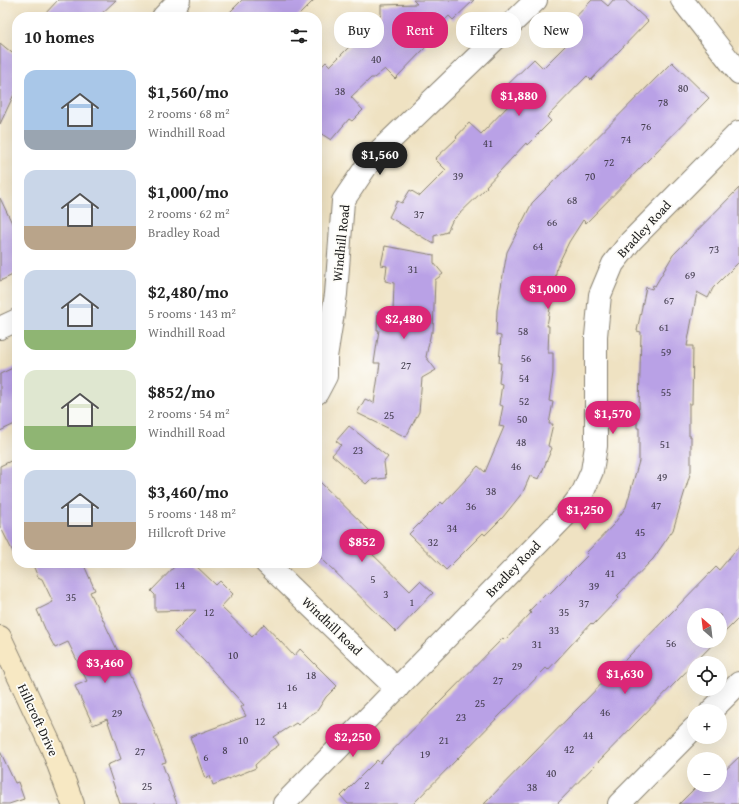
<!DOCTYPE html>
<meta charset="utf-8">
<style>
body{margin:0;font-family:"Gentium Book Plus",serif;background:#f2f2f2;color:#222;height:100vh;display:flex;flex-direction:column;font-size:15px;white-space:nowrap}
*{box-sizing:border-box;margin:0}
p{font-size:13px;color:#767676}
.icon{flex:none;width:22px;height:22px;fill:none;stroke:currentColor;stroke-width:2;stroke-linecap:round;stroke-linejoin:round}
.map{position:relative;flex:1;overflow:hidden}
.panel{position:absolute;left:12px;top:12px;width:310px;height:556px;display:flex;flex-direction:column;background:#fff;border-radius:16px;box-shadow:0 4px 16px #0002}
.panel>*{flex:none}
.top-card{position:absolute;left:334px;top:12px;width:345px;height:36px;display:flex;gap:8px}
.needle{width:26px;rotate:332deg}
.fabs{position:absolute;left:687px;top:608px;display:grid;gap:8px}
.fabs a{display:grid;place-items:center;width:40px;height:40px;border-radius:50%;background:#fff;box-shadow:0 4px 16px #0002;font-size:20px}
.price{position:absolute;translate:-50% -34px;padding:0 9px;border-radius:14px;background:#db2777;color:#fff;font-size:13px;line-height:26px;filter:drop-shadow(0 1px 2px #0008)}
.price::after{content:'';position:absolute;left:50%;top:24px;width:12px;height:9px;margin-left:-6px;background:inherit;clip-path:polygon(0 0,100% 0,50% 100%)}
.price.current{background:#222;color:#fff}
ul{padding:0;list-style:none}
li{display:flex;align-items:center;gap:12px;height:100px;padding:0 12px}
li span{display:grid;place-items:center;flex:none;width:112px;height:80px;border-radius:12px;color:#555}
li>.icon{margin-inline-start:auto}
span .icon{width:48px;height:48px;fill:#fffc;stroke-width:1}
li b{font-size:17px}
h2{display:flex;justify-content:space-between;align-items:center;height:48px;padding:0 12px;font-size:17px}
.tag{padding:0 14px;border-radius:16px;background:#fff;box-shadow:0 4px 16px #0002;font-size:14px;line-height:36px}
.tag.current{background:#db2777;color:#fff}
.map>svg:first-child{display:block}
.building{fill:#b9a1e6}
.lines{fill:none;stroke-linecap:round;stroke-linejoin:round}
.street-casing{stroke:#867f6f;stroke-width:24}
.secondary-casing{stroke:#867f6f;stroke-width:24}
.street{stroke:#fff;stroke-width:22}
.secondary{stroke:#f7e8c3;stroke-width:22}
.labels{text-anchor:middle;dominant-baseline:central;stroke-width:3.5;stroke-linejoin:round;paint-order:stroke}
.number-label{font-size:11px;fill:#433d4e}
.street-label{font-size:13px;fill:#1c1c1c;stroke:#fdfcf7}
</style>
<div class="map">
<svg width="739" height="804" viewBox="0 0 739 804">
<rect width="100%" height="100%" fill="#fdfcf7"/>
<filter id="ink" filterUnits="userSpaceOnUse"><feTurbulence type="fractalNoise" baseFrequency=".025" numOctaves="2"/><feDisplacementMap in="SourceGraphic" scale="8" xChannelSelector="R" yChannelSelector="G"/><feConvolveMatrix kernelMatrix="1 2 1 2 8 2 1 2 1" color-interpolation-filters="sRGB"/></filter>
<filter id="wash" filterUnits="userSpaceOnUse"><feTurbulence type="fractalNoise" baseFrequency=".012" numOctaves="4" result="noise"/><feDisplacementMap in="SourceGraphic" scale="16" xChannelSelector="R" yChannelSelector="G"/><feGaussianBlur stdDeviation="0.9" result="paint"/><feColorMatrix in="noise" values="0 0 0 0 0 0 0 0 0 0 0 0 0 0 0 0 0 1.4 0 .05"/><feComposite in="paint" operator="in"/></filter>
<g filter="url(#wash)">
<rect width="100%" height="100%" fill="#efe2c2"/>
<g id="blocks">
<!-- building -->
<g class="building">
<polygon points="58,0 116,0 98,17 42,17"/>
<polygon points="242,0 314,0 297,17 225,17"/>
<polygon points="413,0 474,0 453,20 449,16 423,43 426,47 395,79 385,69 374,78 371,78 351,97 363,110 352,121 349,119 331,140 317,131 317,71 326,62 330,66 381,15 381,5 417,4"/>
<polygon points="592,0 601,0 608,6 613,0 625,0 648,21 591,80 587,76 547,117 551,121 527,145 526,143 486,186 487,187 452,221 447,232 434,236 434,244 389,217 397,201 402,203 410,190 420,196 446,170 435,159 457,138 456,137 469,123 481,134 510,104 499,93 534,59 543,68 573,38 564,29"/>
<polygon points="0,43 17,57 17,88 0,124"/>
<polygon points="672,62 709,98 586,223 583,220 569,242 557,267 547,326 549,326 548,353 553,353 553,373 549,401 553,402 549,424 553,424 548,446 552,448 539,479 530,476 523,492 503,517 485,535 483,533 446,570 409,534 441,502 443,504 478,466 485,472 504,427 499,426 503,406 499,405 502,384 499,383 501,363 499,363 501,336 496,335 497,310 507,252 532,203"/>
<polygon points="739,188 739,262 713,288 708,298 697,292 687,346 693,346 692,404 689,404 689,436 691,436 691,471 673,530 653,559 617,596 619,598 593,625 591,623 548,670 546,668 413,804 348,804 341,796 377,760 380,763 503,638 505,640 531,613 529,611 548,592 549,594 588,555 586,553 614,524 626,507 639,461 639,428 637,428 637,409 639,409 641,332 637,331 646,287 652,289 653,285 655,286 673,255"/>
<polygon points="0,198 12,223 17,221 17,273 0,281"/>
<polygon points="385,246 434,255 434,263 443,274 435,280 433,332 431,332 426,357 436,370 422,378 419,412 406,437 357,413 365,399 374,403 380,363 374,363 379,330 377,330 378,311 393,312 394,283 385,281 387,266 381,265"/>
<polygon points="17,366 17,423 0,431 0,374"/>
<polygon points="349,426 388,457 384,462 386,478 370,480 366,484 332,455 341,445 336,441"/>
<polygon points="17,458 17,560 0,526 0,466"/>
<polygon points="317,479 372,533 362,544 410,591 420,581 433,593 396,632 317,554"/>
<polygon points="739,546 739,618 720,637 720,615 694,615 694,641 716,641 557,804 484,804 716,567 719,570"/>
<polygon points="32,563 83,563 95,590 90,592 152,724 166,762 162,763 177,804 120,804 107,765 121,759 107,719 93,725 75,686 87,681 68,642 55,648 46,631 37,610 53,602 42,579 38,577"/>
<polygon points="178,563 193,563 216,585 220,581 233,594 221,607 252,637 264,624 294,656 300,649 337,686 326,697 317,711 307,717 298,725 296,723 274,737 279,745 270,751 255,765 256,768 213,785 210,776 205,778 190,737 246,716 241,707 244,705 204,661 174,632 196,610 155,611 155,595 151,591"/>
<polygon points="0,751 15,783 18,782 24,799 9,804 0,804"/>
<polygon points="739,757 739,804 679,804 698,785 720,785 720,775"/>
</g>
</g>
</g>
<g filter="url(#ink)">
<use href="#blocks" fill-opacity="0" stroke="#867f6f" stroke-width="1"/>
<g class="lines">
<!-- street casing -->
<g class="street-casing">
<g id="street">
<polyline points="682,0 739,73"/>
<polyline points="163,17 179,0"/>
<polyline points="0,328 17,320"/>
<polyline points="317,393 326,376 326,357 336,294 343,201 372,158 536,0"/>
<polyline points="266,563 397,689"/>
<polyline points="711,711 739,683"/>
<polyline points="284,804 565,516 583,492 592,471 596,446 596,336 600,295 613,264 631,241 739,132"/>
<polyline points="619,804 694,728"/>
</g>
</g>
<!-- secondary casing -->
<g class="secondary-casing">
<polyline id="secondary" points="0,637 52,748 73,804"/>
</g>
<!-- street -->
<use href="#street" class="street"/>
<!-- secondary -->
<use href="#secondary" class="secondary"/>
</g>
</g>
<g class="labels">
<!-- number labels -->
<g class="number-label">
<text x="376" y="59">40</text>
<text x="683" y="88">80</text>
<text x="340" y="91">38</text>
<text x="663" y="102">78</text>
<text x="646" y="126">76</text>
<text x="626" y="139">74</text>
<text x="488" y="143">41</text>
<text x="609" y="162">72</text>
<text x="458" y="176">39</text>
<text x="590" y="176">70</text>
<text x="572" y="200">68</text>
<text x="419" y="214">37</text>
<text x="552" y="222">66</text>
<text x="538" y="246">64</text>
<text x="714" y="249">73</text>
<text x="413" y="269">31</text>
<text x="690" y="275">69</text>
<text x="669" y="300">67</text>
<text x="664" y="327">61</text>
<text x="523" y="331">58</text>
<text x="666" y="352">59</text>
<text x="526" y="358">56</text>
<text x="406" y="365">27</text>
<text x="524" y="378">54</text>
<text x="666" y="392">55</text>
<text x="524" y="401">52</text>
<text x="389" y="415">25</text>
<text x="522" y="419">50</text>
<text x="521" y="442">48</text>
<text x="665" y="444">51</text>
<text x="358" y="450">23</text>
<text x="516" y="466">46</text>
<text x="662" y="477">49</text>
<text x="491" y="491">38</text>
<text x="656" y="505">47</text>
<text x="471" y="506">36</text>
<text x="452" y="528">34</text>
<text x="640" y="532">45</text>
<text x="433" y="542">32</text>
<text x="621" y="555">43</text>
<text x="610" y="573">41</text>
<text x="373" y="579">5</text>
<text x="180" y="585">14</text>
<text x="594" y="586">39</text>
<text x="386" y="594">3</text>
<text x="71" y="597">35</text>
<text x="412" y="602">1</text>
<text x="584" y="603">37</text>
<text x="209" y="612">12</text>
<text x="564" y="612">35</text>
<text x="554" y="630">33</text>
<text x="671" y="643">56</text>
<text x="537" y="644">31</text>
<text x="233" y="655">10</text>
<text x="517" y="666">29</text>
<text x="311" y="675">18</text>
<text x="498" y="680">27</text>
<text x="292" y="687">16</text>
<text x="480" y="703">25</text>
<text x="282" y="705">14</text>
<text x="605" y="712">46</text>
<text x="117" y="713">29</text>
<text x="461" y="717">23</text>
<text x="260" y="721">12</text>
<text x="588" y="735">44</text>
<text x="243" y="740">10</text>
<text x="444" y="740">21</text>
<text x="569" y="749">42</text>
<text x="225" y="750">8</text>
<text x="140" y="751">27</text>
<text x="425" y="754">19</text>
<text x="206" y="757">6</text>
<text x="551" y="773">40</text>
<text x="367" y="785">2</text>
<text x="147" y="786">25</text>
<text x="532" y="787">38</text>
</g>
<!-- street labels -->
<g class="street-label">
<text transform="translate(644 229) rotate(-47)">Bradley Road</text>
<text transform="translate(341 243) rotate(-84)">Windhill Road</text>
<text transform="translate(513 569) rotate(-46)">Bradley Road</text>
<text transform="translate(332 626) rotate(44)">Windhill Road</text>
<text transform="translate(38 720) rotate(65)">Hillcroft Drive</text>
</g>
</g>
</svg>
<div class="fabs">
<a><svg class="needle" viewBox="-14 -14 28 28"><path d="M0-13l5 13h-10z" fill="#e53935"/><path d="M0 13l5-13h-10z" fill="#767676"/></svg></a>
<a><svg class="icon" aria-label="locate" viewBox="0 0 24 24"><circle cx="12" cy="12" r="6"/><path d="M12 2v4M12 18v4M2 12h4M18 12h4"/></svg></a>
<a>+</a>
<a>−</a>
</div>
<b class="price" style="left:519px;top:117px">$1,880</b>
<b class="price current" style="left:380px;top:176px">$1,560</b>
<b class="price" style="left:548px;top:310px">$1,000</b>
<b class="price" style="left:404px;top:340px">$2,480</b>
<b class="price" style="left:613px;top:435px">$1,570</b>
<b class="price" style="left:585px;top:531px">$1,250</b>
<b class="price" style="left:362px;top:563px">$852</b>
<b class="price" style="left:105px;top:684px">$3,460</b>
<b class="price" style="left:625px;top:695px">$1,630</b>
<b class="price" style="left:353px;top:758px">$2,250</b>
<div class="top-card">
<a class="tag">Buy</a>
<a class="tag current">Rent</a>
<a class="tag">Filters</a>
<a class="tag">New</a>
</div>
<section class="panel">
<h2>10 homes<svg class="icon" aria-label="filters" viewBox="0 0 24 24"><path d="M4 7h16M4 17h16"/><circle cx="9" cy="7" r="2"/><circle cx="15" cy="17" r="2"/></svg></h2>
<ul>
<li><span style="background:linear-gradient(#a9c7e8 75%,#9aa5b1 0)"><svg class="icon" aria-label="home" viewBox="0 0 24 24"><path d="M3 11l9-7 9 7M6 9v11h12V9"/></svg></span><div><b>$1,560/mo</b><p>2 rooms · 68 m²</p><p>Windhill Road</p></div></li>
<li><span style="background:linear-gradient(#c9d6e8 70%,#b9a48a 0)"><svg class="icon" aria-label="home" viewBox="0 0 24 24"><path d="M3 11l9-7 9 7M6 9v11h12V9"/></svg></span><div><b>$1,000/mo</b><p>2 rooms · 62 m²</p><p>Bradley Road</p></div></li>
<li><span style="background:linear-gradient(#c9d6e8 75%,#8fb573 0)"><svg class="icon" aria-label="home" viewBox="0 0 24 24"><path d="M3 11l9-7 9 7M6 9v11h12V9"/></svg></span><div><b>$2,480/mo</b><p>5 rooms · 143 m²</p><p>Windhill Road</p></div></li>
<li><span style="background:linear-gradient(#dfe7d0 70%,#8fb573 0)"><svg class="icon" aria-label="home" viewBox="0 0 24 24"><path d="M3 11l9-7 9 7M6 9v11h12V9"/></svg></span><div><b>$852/mo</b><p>2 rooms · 54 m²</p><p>Windhill Road</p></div></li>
<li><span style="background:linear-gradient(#c9d6e8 65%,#b9a48a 0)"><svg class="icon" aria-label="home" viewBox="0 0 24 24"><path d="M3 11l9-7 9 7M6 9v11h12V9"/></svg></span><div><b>$3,460/mo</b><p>5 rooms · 148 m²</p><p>Hillcroft Drive</p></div></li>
</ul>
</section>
</div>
